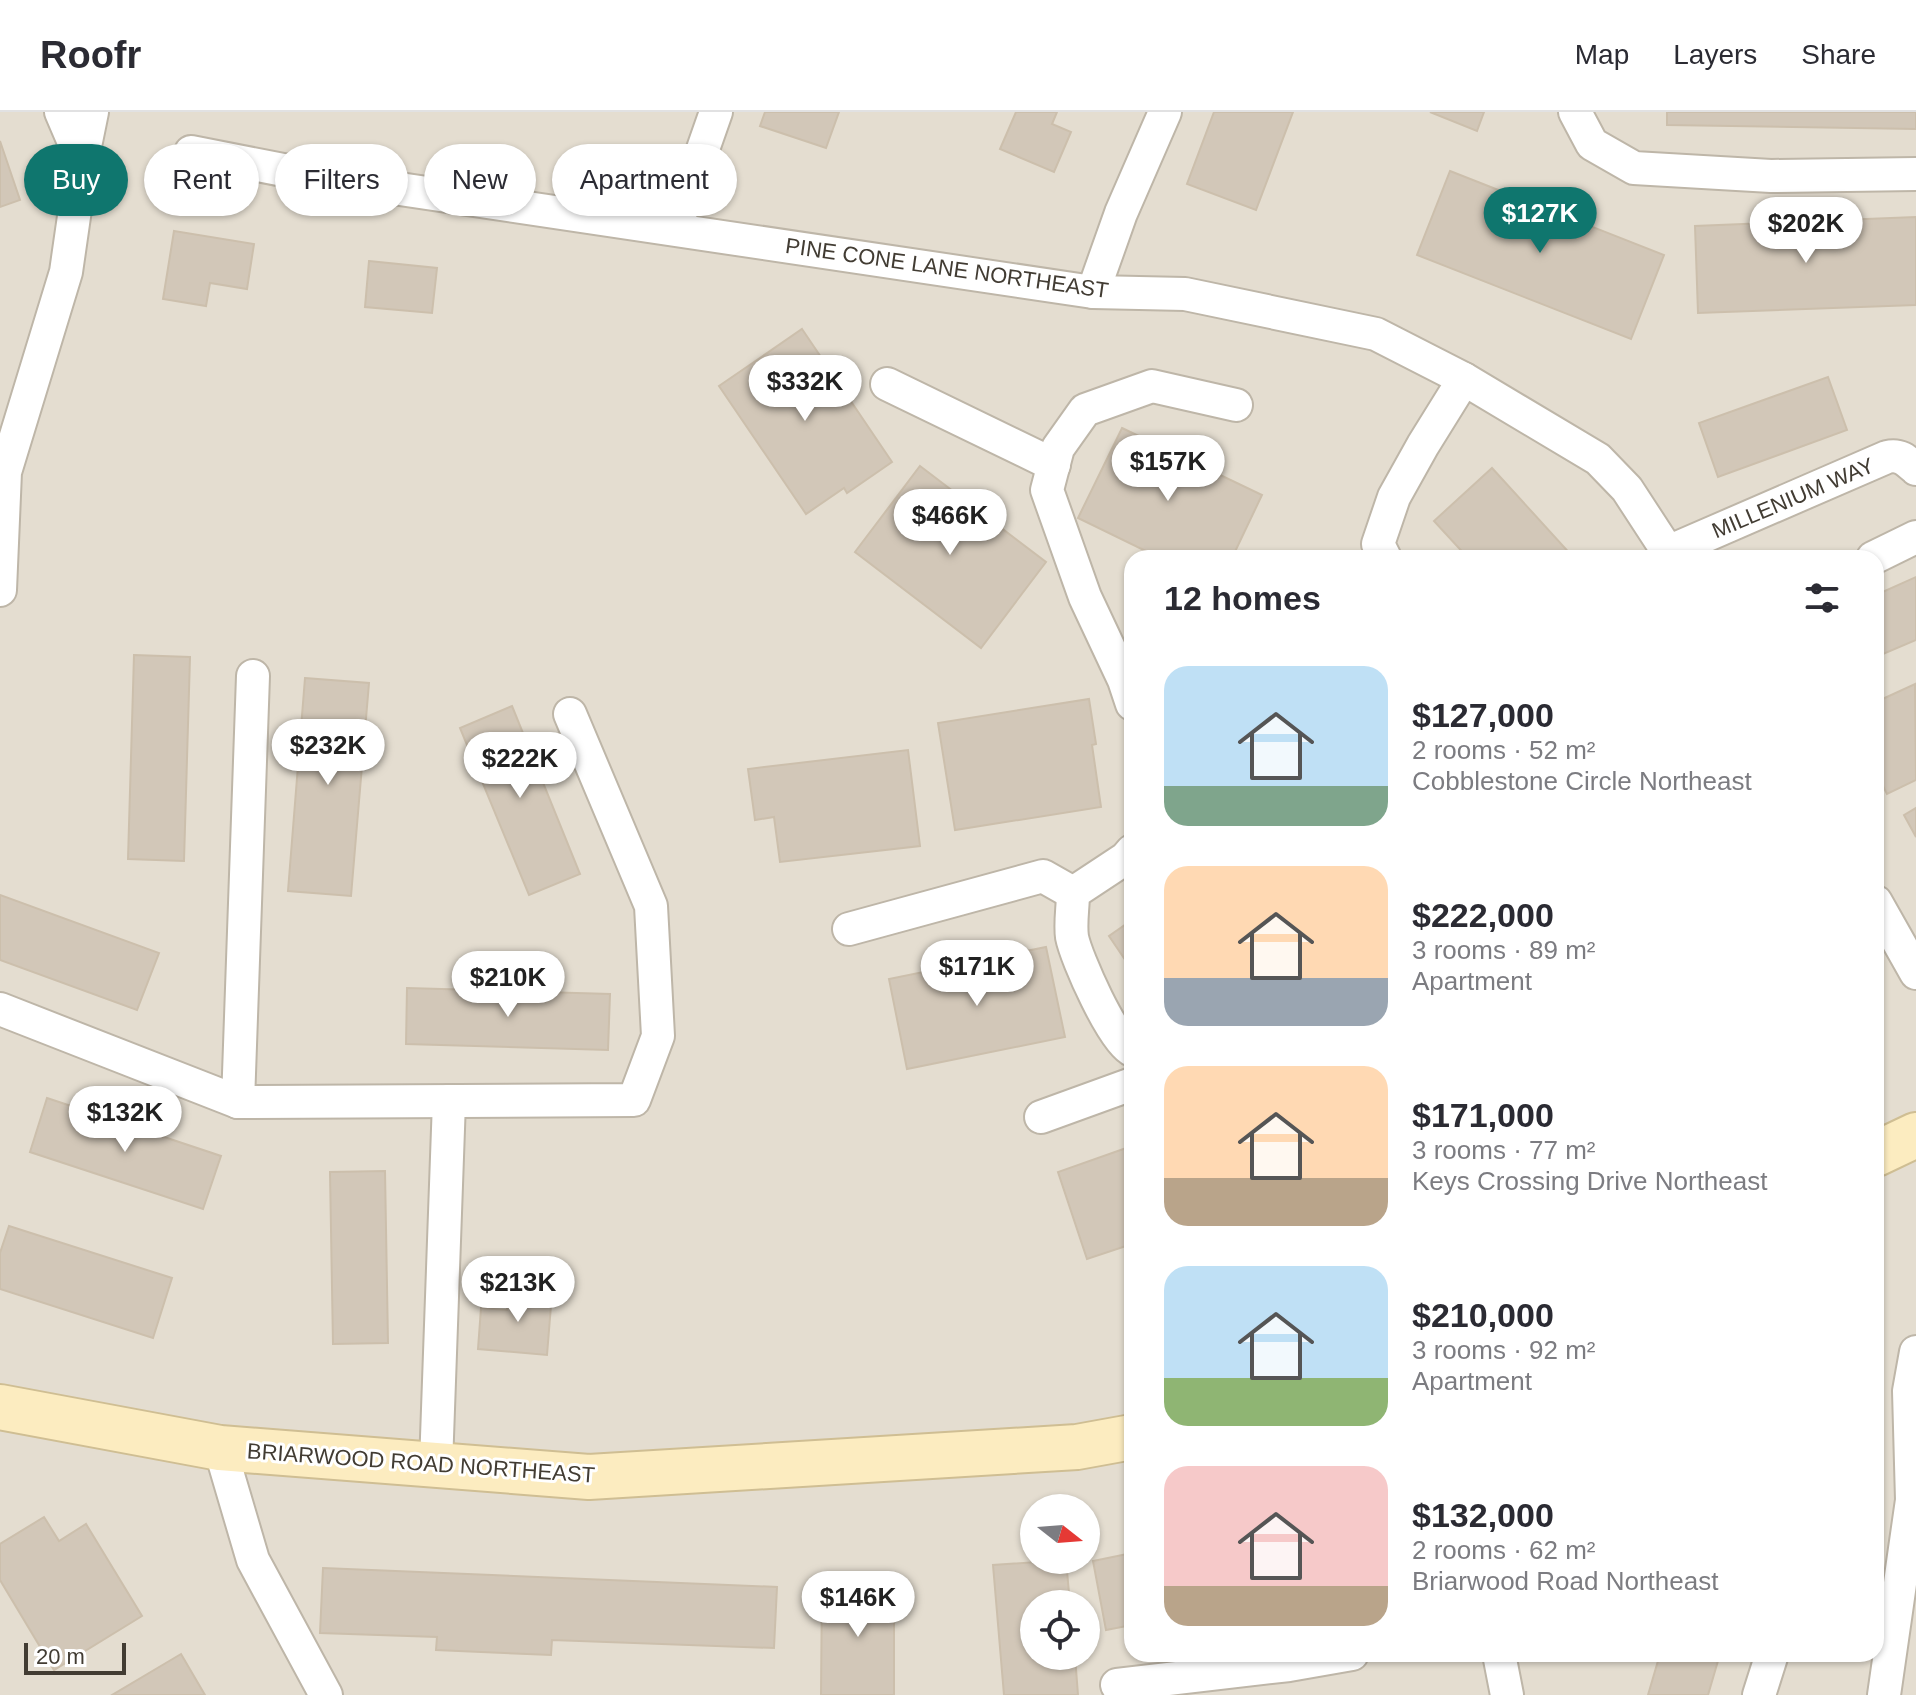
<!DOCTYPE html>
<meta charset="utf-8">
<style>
body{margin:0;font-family:Arial,sans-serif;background:#f7f7f7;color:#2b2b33;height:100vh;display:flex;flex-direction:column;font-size:30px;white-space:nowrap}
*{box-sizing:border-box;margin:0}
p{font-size:26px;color:#7c7c81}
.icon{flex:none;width:44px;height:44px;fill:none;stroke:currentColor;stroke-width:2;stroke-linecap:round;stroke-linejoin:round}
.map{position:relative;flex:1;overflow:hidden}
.drawer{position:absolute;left:1124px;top:438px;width:760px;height:1112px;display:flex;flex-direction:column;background:#fff;border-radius:24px;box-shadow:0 2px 6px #0004}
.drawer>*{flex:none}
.banner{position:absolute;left:24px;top:32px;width:760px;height:72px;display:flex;gap:16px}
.needle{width:52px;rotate:107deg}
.controls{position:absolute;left:1020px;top:1382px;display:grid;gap:16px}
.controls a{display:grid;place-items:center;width:80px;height:80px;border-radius:50%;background:#fff;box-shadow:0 2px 6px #0004;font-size:40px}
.scale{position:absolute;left:24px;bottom:20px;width:102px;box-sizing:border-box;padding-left:8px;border:4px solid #423c33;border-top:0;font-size:22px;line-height:28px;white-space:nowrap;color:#423c33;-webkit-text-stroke:6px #fff;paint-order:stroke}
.price{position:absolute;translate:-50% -68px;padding:0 18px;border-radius:28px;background:#fff;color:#222;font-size:26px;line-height:52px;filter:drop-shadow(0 2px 4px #0008)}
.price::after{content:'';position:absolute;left:50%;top:48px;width:24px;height:18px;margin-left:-12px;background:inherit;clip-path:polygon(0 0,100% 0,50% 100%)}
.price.on{background:#0f766e;color:#fff}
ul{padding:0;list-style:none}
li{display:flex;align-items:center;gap:24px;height:200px;padding:0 40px}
li span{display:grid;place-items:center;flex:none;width:224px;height:160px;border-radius:24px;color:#555}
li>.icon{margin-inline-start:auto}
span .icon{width:96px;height:96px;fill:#fffc;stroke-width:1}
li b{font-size:34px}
h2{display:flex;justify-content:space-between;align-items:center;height:96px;padding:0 40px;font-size:34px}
.chip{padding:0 28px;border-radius:36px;background:#fff;box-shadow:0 2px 6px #0004;font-size:28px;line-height:72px}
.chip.on{background:#0f766e;color:#fff}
header{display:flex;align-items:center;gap:48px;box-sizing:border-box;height:112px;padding:0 40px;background:#fff;border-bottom:2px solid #e1e1e2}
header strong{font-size:38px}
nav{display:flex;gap:44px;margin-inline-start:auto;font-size:28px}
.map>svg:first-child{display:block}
.residential{fill:#e4ddd0;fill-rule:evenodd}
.building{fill:#d2c7b8;stroke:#ccbfac;stroke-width:2}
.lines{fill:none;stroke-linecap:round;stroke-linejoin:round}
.street-casing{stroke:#beb6a8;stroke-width:36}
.secondary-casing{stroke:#cfbe93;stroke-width:48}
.street{stroke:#fff;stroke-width:32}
.secondary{stroke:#fcecc0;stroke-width:44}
.labels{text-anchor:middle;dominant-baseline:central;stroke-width:6;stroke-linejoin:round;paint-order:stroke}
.street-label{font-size:22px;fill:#423c33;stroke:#fff}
</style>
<header>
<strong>Roofr</strong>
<nav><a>Map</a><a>Layers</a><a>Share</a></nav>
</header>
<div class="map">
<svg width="1916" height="1583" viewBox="0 0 1916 1583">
<rect width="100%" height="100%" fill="#f0ece2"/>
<!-- residential -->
<path class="residential" d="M 0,0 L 1916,0 L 1916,1583 L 0,1583 ZM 1132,446 L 1876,446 L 1876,1542 L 1132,1542 ZM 1034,1396 L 1086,1396 L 1086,1448 L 1034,1448 ZM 1034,1492 L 1086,1492 L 1086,1544 L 1034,1544 Z"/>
<!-- building -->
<g class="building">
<polygon points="765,0 839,0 826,36 760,14"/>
<polygon points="1016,0 1057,0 1052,12 1071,20 1054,60 1000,37"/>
<polygon points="1214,0 1293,0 1256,98 1187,72"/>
<polygon points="1430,0 1484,0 1477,19"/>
<polygon points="1667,0 1916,0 1916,17 1667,13"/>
<polygon points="0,29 20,88 0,95"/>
<polygon points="1450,59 1664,143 1631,227 1417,143"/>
<polygon points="1916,105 1916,193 1698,201 1695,114"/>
<polygon points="174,119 254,132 247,177 210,171 206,194 163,187"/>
<polygon points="369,149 437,156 432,201 365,195"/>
<polygon points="802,217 892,350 847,381 844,376 806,402 719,274"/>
<polygon points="1828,265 1847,318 1718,365 1699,311"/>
<polygon points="1122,316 1262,383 1232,446 1160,446 1078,406"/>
<polygon points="920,354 1046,450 981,536 855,440"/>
<polygon points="1492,356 1574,446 1468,446 1434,409"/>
<polygon points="1916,465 1916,528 1876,545 1876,483"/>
<polygon points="134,543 190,545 184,749 128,747"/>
<polygon points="305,566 369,571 351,784 288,779"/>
<polygon points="1915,572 1916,668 1887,682 1876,660 1876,590"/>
<polygon points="1089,587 1096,632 1092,633 1101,695 955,718 938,611"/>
<polygon points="512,594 580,762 529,783 460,616"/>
<polygon points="908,638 920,734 780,750 774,705 755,708 748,657"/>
<polygon points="1916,696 1916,725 1904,703"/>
<polygon points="0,783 159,841 137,898 0,848"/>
<polygon points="1132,808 1132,858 1109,824"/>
<polygon points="1046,835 1065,925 907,957 889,867"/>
<polygon points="407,876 610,882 608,938 406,932"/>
<polygon points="47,986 221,1044 203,1097 30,1040"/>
<polygon points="1132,1034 1132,1132 1087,1147 1058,1060"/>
<polygon points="385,1059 388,1231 333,1232 330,1060"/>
<polygon points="9,1114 172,1166 153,1226 0,1177 0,1141"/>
<polygon points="508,1177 552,1181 547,1243 478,1237 481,1196 507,1198"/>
<polygon points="44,1405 59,1429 86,1412 142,1504 54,1558 0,1468 0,1432"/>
<polygon points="1132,1441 1132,1513 1106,1518 1093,1449"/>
<polygon points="1066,1448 1070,1492 1034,1492 1034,1544 1075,1544 1078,1583 1004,1583 993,1453"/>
<polygon points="323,1456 777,1475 774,1536 552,1528 551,1543 436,1538 437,1525 320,1521"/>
<polygon points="822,1470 894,1470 894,1583 821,1583"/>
<polygon points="181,1542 205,1583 112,1583"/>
<polygon points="1660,1542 1720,1542 1708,1583 1648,1583"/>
</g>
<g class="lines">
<!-- street casing -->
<g class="street-casing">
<g id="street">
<polyline points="1575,0 1592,32 1634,56 1771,64 1916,62"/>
<polyline points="191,40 319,65 1093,180 1185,182 1376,222 1464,267 1598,347 1627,377 1672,446"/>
<polyline points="82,49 92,0"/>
<polyline points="675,117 716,0"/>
<polyline points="1093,180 1121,101 1165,0"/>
<polyline points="887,272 1054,353"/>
<path d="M 1668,440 L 1887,345 C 1900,342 1906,348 1916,357"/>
<polyline points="1385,446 1378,432 1394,385 1423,333 1464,267"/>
<polyline points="1873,446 1916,425"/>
<polyline points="0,478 5,360 66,160 82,49 61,0"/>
<polyline points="1132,592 1124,568 1085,485 1047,378 1058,336 1085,298 1152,274 1236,293"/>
<path d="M 1132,739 L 1126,746 L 1073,781 C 1073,795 1070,811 1072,825 C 1076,846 1114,931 1132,938"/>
<polyline points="1876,790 1916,861"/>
<polyline points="849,817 1043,764 1073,781"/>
<polyline points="0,897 238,990 634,988 658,924 651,794 570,602"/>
<polyline points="238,990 253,564"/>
<polyline points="1041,1005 1132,972"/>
<polyline points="220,1336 253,1448 326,1583"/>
<polyline points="436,1353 449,989"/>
<polyline points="1499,1542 1507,1583"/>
<polyline points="1117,1573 1289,1553 1352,1542"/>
<polyline points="1759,1583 1772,1542"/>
<polyline points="1884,1583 1912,1388 1909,1279 1916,1240"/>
</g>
</g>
<!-- secondary casing -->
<g class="secondary-casing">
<g id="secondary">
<polyline points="1876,1042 1916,1023"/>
<polyline points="0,1295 220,1336 589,1365 1077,1335 1132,1325"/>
</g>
</g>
<!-- street -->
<use href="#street" class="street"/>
<!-- secondary -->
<use href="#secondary" class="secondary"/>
</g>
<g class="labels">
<!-- street labels -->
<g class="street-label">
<text transform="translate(947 156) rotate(8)">PINE CONE LANE NORTHEAST</text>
<text transform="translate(1793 386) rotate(-23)">MILLENIUM WAY</text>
<text transform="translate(421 1351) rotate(4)">BRIARWOOD ROAD NORTHEAST</text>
</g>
</g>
</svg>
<div class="controls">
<a><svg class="needle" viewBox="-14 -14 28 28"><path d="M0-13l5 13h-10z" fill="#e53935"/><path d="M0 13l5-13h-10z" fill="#7c7c81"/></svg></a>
<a><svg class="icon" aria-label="locate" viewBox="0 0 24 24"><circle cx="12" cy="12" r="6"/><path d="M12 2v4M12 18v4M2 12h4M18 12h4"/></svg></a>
</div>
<div class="scale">20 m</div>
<b class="price on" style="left:1540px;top:143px">$127K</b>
<b class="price" style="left:1806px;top:153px">$202K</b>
<b class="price" style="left:805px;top:311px">$332K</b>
<b class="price" style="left:1168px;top:391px">$157K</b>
<b class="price" style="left:950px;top:445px">$466K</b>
<b class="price" style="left:328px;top:675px">$232K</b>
<b class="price" style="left:520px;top:688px">$222K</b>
<b class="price" style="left:977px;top:896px">$171K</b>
<b class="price" style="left:508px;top:907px">$210K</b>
<b class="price" style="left:125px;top:1042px">$132K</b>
<b class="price" style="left:518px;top:1212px">$213K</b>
<b class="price" style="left:858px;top:1527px">$146K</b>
<div class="banner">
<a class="chip on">Buy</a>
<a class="chip">Rent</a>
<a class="chip">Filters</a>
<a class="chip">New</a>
<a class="chip">Apartment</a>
</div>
<section class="drawer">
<h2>12 homes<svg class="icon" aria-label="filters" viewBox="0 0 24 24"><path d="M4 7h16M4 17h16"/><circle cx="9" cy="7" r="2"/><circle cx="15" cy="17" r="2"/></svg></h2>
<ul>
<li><span style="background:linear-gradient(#bfe0f5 75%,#7fa58c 0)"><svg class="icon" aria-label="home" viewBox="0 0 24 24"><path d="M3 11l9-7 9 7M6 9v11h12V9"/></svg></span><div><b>$127,000</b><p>2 rooms · 52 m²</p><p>Cobblestone Circle Northeast</p></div></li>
<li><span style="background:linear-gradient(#ffd9b3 70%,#9aa5b1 0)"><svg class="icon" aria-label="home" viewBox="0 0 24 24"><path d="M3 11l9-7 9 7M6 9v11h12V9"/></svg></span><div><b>$222,000</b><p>3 rooms · 89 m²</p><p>Apartment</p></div></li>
<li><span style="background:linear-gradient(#ffd9b3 70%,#b9a48a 0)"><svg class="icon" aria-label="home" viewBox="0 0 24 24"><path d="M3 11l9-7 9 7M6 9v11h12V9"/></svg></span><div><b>$171,000</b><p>3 rooms · 77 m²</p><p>Keys Crossing Drive Northeast</p></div></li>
<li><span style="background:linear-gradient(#bfe0f5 70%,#8fb573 0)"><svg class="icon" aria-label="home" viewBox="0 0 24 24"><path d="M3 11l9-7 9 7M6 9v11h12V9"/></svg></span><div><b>$210,000</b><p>3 rooms · 92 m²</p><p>Apartment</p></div></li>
<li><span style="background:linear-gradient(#f6c9c9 75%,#b9a48a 0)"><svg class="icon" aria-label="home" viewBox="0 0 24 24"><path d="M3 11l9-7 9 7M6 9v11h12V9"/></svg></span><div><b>$132,000</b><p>2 rooms · 62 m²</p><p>Briarwood Road Northeast</p></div></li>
</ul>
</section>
</div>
